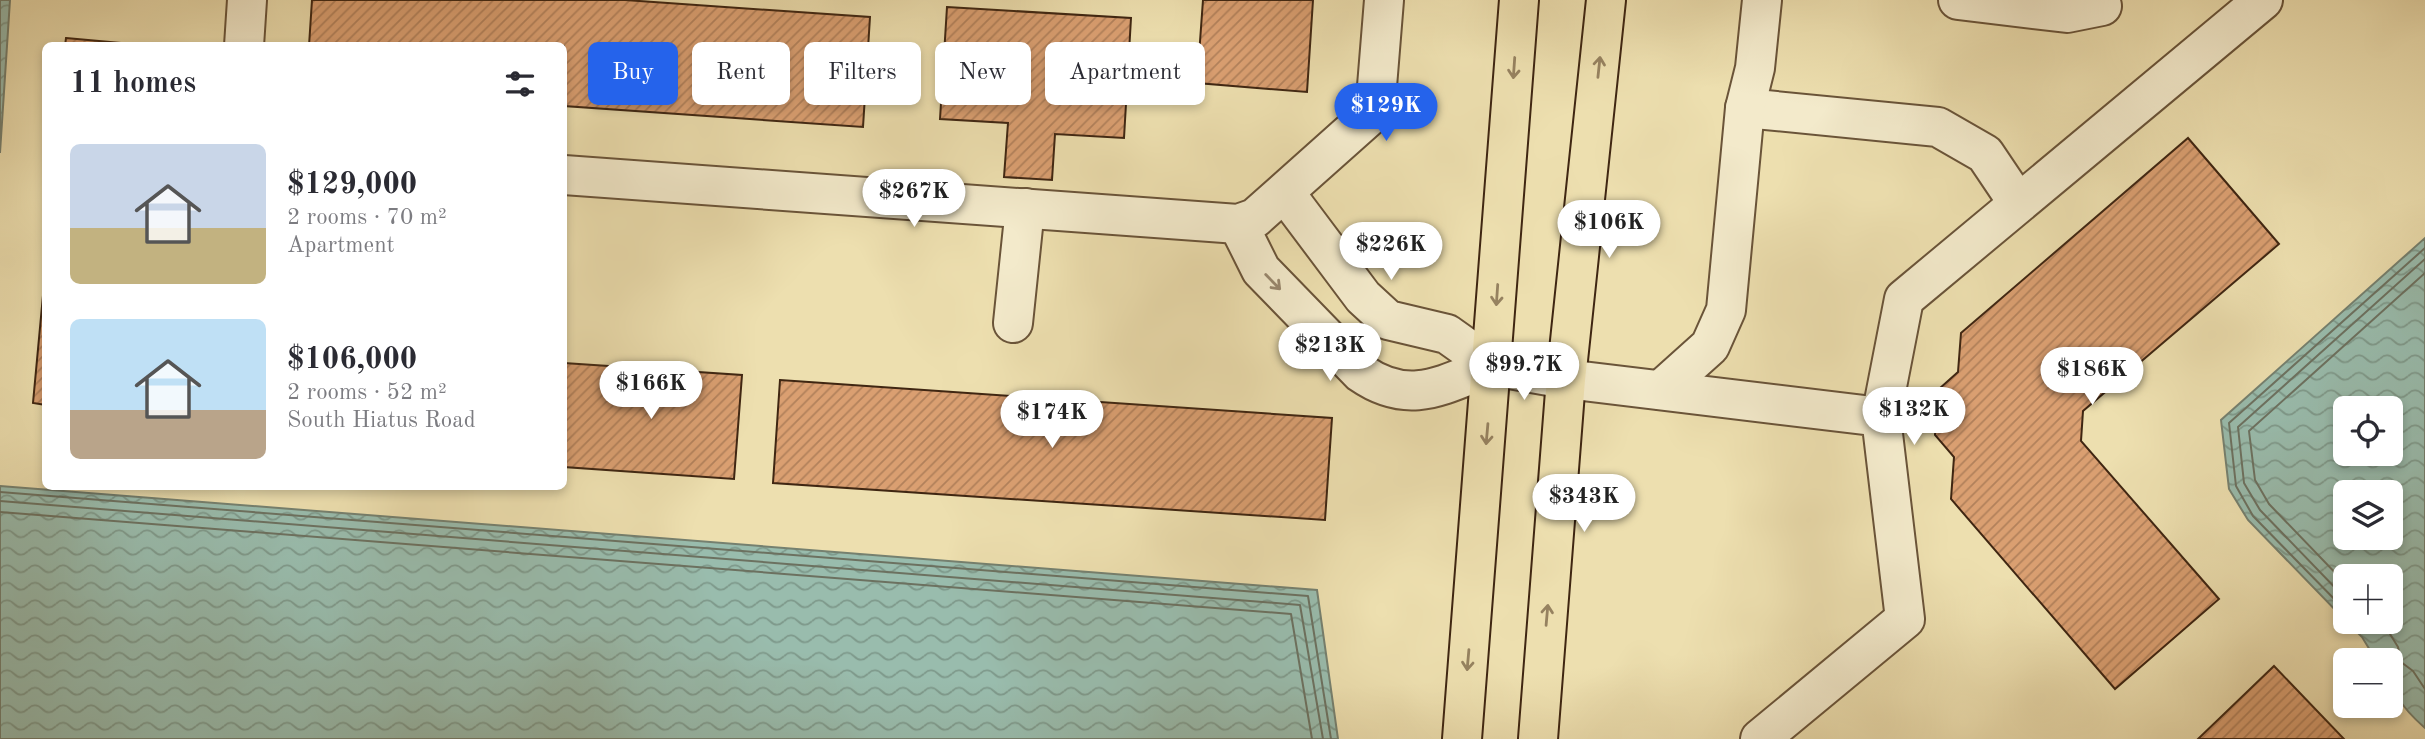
<!DOCTYPE html>
<meta charset="utf-8">
<style>
body{margin:0;font-family:"Old Standard TT",serif;background:#f7f7f7;color:#2b2b33;height:100vh;display:flex;flex-direction:column;font-size:26px;white-space:nowrap}
*{box-sizing:border-box;margin:0}
p{font-size:23px;color:#7c7c81}
.icon{flex:none;width:38px;height:38px;fill:none;stroke:currentColor;stroke-width:2;stroke-linecap:round;stroke-linejoin:round}
.map{position:relative;flex:1;overflow:hidden}
.panel{position:absolute;left:42px;top:42px;width:525px;height:448px;display:flex;flex-direction:column;background:#fff;border-radius:10px;box-shadow:0 4px 10px #0003}
.panel>*{flex:none}
.guide{position:absolute;left:588px;top:42px;width:665px;height:63px;display:flex;gap:14px}
.buttons{position:absolute;left:2333px;top:396px;display:grid;gap:14px}
.buttons a{display:grid;place-items:center;width:70px;height:70px;border-radius:10px;background:#fff;box-shadow:0 4px 10px #0003;font-size:35px}
.price{position:absolute;translate:-50% -60px;padding:0 16px;border-radius:24px;background:#fff;color:#222;font-size:23px;line-height:46px;filter:drop-shadow(0 2px 4px #0008)}
.price::after{content:'';position:absolute;left:50%;top:42px;width:21px;height:16px;margin-left:-10px;background:inherit;clip-path:polygon(0 0,100% 0,50% 100%)}
.price.current{background:#2563eb;color:#fff}
ul{padding:0;list-style:none}
li{display:flex;align-items:center;gap:21px;height:175px;padding:0 28px}
li span{display:grid;place-items:center;flex:none;width:196px;height:140px;border-radius:10px;color:#555}
li>.icon{margin-inline-start:auto}
span .icon{width:84px;height:84px;fill:#fffc;stroke-width:1}
li b{font-size:30px}
h2{display:flex;justify-content:space-between;align-items:center;height:84px;padding:0 28px;font-size:30px}
.chip{padding:0 24px;border-radius:10px;background:#fff;box-shadow:0 4px 10px #0003;font-size:24px;line-height:63px}
.chip.current{background:#2563eb;color:#fff}
.map>svg:first-child{display:block}
.water{fill:url(#water-waves);stroke:#75806f;stroke-width:2;fill-rule:evenodd}
.lines{fill:none;stroke-linecap:round;stroke-linejoin:round}
.shore{stroke:#6c7160;stroke-width:2}
.building{fill:url(#building-hatch);stroke:#3f2612;stroke-width:2}
.minor-casing{stroke:#6a5439;stroke-width:42}
.major-casing{stroke:#3f2612;stroke-width:42}
.minor{stroke:#f3eacb;stroke-width:38}
.major{stroke:#eddfaf;stroke-width:38}
.oneway{stroke:#968260}
.oneway2{stroke:#99886e}
</style>
<div class="map">
<svg width="2425" height="739" viewBox="0 0 2425 739">
<defs>
<pattern id="water-waves" width="16" height="10" patternUnits="userSpaceOnUse" patternTransform="scale(1.75)"><rect width="16" height="10" fill="#99bcad"/><path d="M0 5q4-4 8 0t8 0" fill="none" stroke="#7e998b"/></pattern>
<pattern id="building-hatch" width="6" height="6" patternUnits="userSpaceOnUse" patternTransform="scale(1.75)"><rect width="6" height="6" fill="#da9f71"/><path d="M-1 1l2-2M0 6l6-6M5 7l2-2" fill="none" stroke="#b2815b"/></pattern>
</defs>
<rect width="100%" height="100%" fill="#eddfaf"/>
<filter id="stains"><feTurbulence type="fractalNoise" baseFrequency=".00286" numOctaves="4"/><feColorMatrix values="0 0 0 0 .2 0 0 0 0 .09 0 0 0 0 .02 0 0 0 .5 -.17"/></filter>
<radialGradient id="worn" r=".72"><stop offset=".6" stop-color="#630" stop-opacity="0"/><stop offset="1" stop-color="#630" stop-opacity=".3"/></radialGradient>
<!-- water -->
<g class="water">
<polygon points="0,0 10,0 0,153"/>
<path d="M 2425,238 L 2425,728 C 2401,707 2390,692 2390,660 L 2376,660 L 2362,637 L 2346,621 L 2390,621 L 2390,576 L 2345,576 L 2345,620 L 2248,520 L 2229,489 L 2221,420 ZM 2345,408 L 2390,408 L 2390,453 L 2345,453 ZM 2345,492 L 2390,492 L 2390,537 L 2345,537 Z"/>
<polygon points="0,486 1317,590 1338,739 0,739"/>
</g>
<g class="lines">
<!-- shore -->
<g class="shore">
<polyline points="0,492 1308,596 1331,739"/>
<polyline points="0,501 1300,605 1323,739"/>
<polyline points="0,512 1291,614 1312,739"/>
<polyline points="2345,583 2269,504 2255,480 2249,431 2425,273"/>
<polyline points="2345,598 2260,510 2244,483 2238,427 2425,259"/>
<polyline points="2345,610 2253,516 2236,486 2229,423 2425,248"/>
<polyline points="2382,621 2398,647 2401,662 2413,671 2425,689"/>
</g>
</g>
<!-- building -->
<g class="building">
<polygon points="312,0 625,0 870,17 863,127 564,106 564,46 309,46"/>
<polygon points="1203,0 1313,0 1307,92 1197,83"/>
<polygon points="947,7 1131,18 1124,138 1055,134 1052,180 1004,177 1008,123 940,119"/>
<polygon points="66,38 154,46 65,46"/>
<polygon points="2188,138 2279,244 2083,411 2081,441 2219,599 2115,689 1951,499 1954,457 1935,435 1939,389 1958,372 1961,333"/>
<polygon points="46,263 46,405 33,403"/>
<polygon points="564,363 742,375 734,479 564,467"/>
<polygon points="780,380 1332,418 1325,520 773,483"/>
<polygon points="2274,666 2344,739 2198,739"/>
</g>
<g class="lines">
<!-- minor casing -->
<g class="minor-casing">
<g id="minor">
<polyline points="1958,0 2067,13 2102,6"/>
<polyline points="244,46 247,0"/>
<polyline points="1745,108 1938,127 1985,154 2018,203"/>
<polyline points="564,175 1238,224 1255,218 1375,111 1384,0"/>
<polyline points="1285,193 1363,297 1388,320 1447,334 1492,366 1566,379 1881,417 1905,619 1760,739"/>
<path d="M 1238,224 L 1261,270 L 1361,373 C 1410,407 1444,384 1492,366"/>
<polyline points="1013,323 1025,208"/>
<polyline points="1661,390 1710,346 1726,310 1745,108 1755,68 1762,0"/>
<polyline points="1881,417 1904,299 2263,0"/>
</g>
</g>
<!-- major casing -->
<g class="major-casing">
<g id="major">
<polyline points="1462,739 1519,0"/>
<polyline points="1538,739 1566,379 1606,0"/>
</g>
</g>
<!-- minor -->
<use href="#minor" class="minor"/>
<!-- major -->
<use href="#major" class="major"/>
</g>
<!-- one-way arrows -->
<defs><path id="oneway-shaft" d="M-6 0H5M1.5-3L5.5 0L1.5 3" fill="none" stroke-width="1.6" stroke-linecap="round" stroke-linejoin="round" transform="scale(1.75)"/></defs>
<g class="oneway">
<use href="#oneway-shaft" transform="translate(1599 67) rotate(-84)"/>
<use href="#oneway-shaft" transform="translate(1514 68) rotate(94)"/>
<use href="#oneway-shaft" transform="translate(1497 295) rotate(94)"/>
<use href="#oneway-shaft" transform="translate(1487 434) rotate(95)"/>
<use href="#oneway-shaft" transform="translate(1547 615) rotate(-85)"/>
<use href="#oneway-shaft" transform="translate(1468 660) rotate(95)"/>
</g>
<use class="oneway2" href="#oneway-shaft" transform="translate(1273 282) rotate(46)"/>
<rect width="100%" height="100%" filter="url(#stains)"/>
<rect width="100%" height="100%" fill="url(#worn)"/>
</svg>
<div class="buttons">
<a><svg class="icon" aria-label="locate" viewBox="0 0 24 24"><circle cx="12" cy="12" r="6"/><path d="M12 2v4M12 18v4M2 12h4M18 12h4"/></svg></a>
<a><svg class="icon" aria-label="layers" viewBox="0 0 24 24"><path d="M12 4l9 5-9 5-9-5zM3 14l9 5 9-5"/></svg></a>
<a>+</a>
<a>−</a>
</div>
<b class="price current" style="left:1386px;top:143px">$129K</b>
<b class="price" style="left:914px;top:229px">$267K</b>
<b class="price" style="left:1609px;top:260px">$106K</b>
<b class="price" style="left:1391px;top:282px">$226K</b>
<b class="price" style="left:1330px;top:383px">$213K</b>
<b class="price" style="left:1524px;top:402px">$99.7K</b>
<b class="price" style="left:2092px;top:407px">$186K</b>
<b class="price" style="left:651px;top:421px">$166K</b>
<b class="price" style="left:1914px;top:447px">$132K</b>
<b class="price" style="left:1052px;top:450px">$174K</b>
<b class="price" style="left:1584px;top:534px">$343K</b>
<div class="guide">
<a class="chip current">Buy</a>
<a class="chip">Rent</a>
<a class="chip">Filters</a>
<a class="chip">New</a>
<a class="chip">Apartment</a>
</div>
<section class="panel">
<h2>11 homes<svg class="icon" aria-label="filters" viewBox="0 0 24 24"><path d="M4 7h16M4 17h16"/><circle cx="9" cy="7" r="2"/><circle cx="15" cy="17" r="2"/></svg></h2>
<ul>
<li><span style="background:linear-gradient(#c9d6e8 60%,#c2b280 0)"><svg class="icon" aria-label="home" viewBox="0 0 24 24"><path d="M3 11l9-7 9 7M6 9v11h12V9"/></svg></span><div><b>$129,000</b><p>2 rooms · 70 m²</p><p>Apartment</p></div></li>
<li><span style="background:linear-gradient(#bfe0f5 65%,#b9a48a 0)"><svg class="icon" aria-label="home" viewBox="0 0 24 24"><path d="M3 11l9-7 9 7M6 9v11h12V9"/></svg></span><div><b>$106,000</b><p>2 rooms · 52 m²</p><p>South Hiatus Road</p></div></li>
</ul>
</section>
</div>
